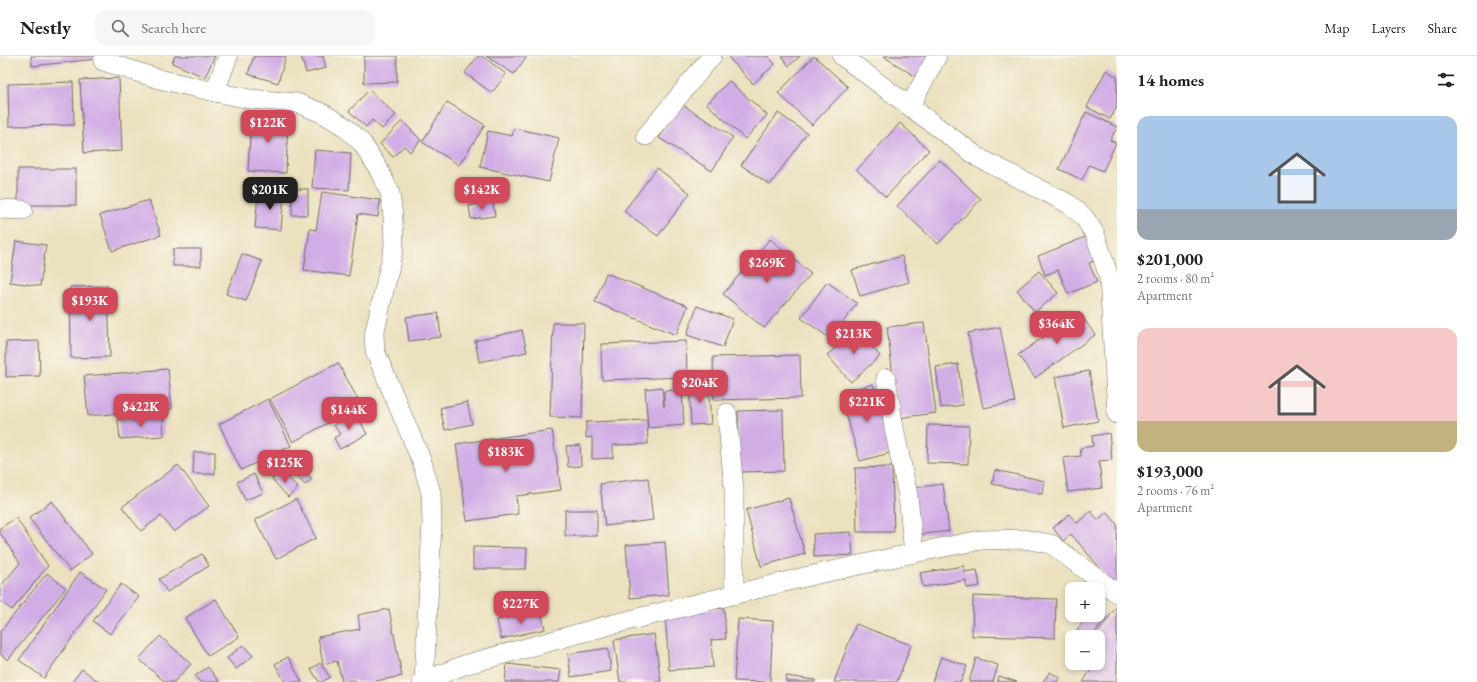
<!DOCTYPE html>
<meta charset="utf-8">
<style>
body{margin:0;font-family:"EB Garamond",serif;background:#f6f6f6;color:#202124;height:100vh;display:flex;flex-direction:column;font-size:15px;white-space:nowrap}
*{box-sizing:border-box;margin:0}
p{font-size:13px;color:#757577}
.icon{flex:none;width:22px;height:22px;fill:none;stroke:currentColor;stroke-width:2;stroke-linecap:round;stroke-linejoin:round}
.map{position:relative;flex:1;overflow:hidden}
.sheet{display:flex;flex-direction:column;background:#fff;width:360px}
.sheet>*{flex:none}
.tools{position:absolute;left:1065px;top:526px;display:grid;gap:8px}
.tools a{display:grid;place-items:center;width:40px;height:40px;border-radius:8px;background:#fff;box-shadow:0 2px 6px #0003;font-size:20px}
.price{position:absolute;translate:-50% -34px;padding:0 9px;border-radius:8px;background:#d1495b;color:#fff;font-size:13px;line-height:26px;filter:drop-shadow(0 1px 2px #0008)}
.price::after{content:'';position:absolute;left:50%;top:24px;width:12px;height:9px;margin-left:-6px;background:inherit;clip-path:polygon(0 0,100% 0,50% 100%)}
.price.active{background:#222;color:#fff}
ul{padding:0;list-style:none}
li{display:grid;align-content:center;gap:8px;height:212px;padding:0 20px}
li span{display:grid;place-items:center;height:124px;border-radius:12px;color:#555}
li>.icon{margin-inline-start:auto}
span .icon{width:72px;height:72px;fill:#fffc;stroke-width:1}
li b{font-size:17px}
h2{display:flex;justify-content:space-between;align-items:center;height:48px;padding:0 20px;font-size:17px}
header{display:flex;align-items:center;gap:24px;box-sizing:border-box;height:56px;padding:0 20px;background:#fff;border-bottom:1px solid #e0e0e0}
header strong{font-size:19px}
nav{display:flex;gap:22px;margin-inline-start:auto;font-size:14px}
.search{width:280px;height:36px;background:#f6f6f6;display:flex;align-items:center;gap:10px;box-sizing:border-box;padding:0 14px;border-radius:12px;color:#757577;font-size:15px}
main{display:flex;flex:1;min-height:0}
.map>svg:first-child{display:block}
.building{fill:#d1ade6}
.lines{fill:none;stroke-linecap:round;stroke-linejoin:round}
.street-casing{stroke:#6e6b5f;stroke-width:20}
.street{stroke:#fff;stroke-width:19}
</style>
<header>
<strong>Nestly</strong>
<div class="search"><svg class="icon" aria-label="search" viewBox="0 0 24 24"><circle cx="10" cy="10" r="6"/><path d="M15 15l6 6"/></svg>Search here</div>
<nav><a>Map</a><a>Layers</a><a>Share</a></nav>
</header>
<main>
<div class="map">
<svg width="1117" height="626" viewBox="0 0 1117 626">
<rect width="100%" height="100%" fill="#fbf7ec"/>
<filter id="ink" filterUnits="userSpaceOnUse"><feTurbulence type="fractalNoise" baseFrequency=".025" numOctaves="2"/><feDisplacementMap in="SourceGraphic" scale="8" xChannelSelector="R" yChannelSelector="G"/><feConvolveMatrix kernelMatrix="1 2 1 2 8 2 1 2 1" color-interpolation-filters="sRGB"/></filter>
<filter id="wash" filterUnits="userSpaceOnUse"><feTurbulence type="fractalNoise" baseFrequency=".012" numOctaves="4" result="noise"/><feDisplacementMap in="SourceGraphic" scale="16" xChannelSelector="R" yChannelSelector="G"/><feGaussianBlur stdDeviation="0.9" result="paint"/><feColorMatrix in="noise" values="0 0 0 0 0 0 0 0 0 0 0 0 0 0 0 0 0 1.4 0 .05"/><feComposite in="paint" operator="in"/></filter>
<g filter="url(#wash)">
<rect width="100%" height="100%" fill="#ebe1bf"/>
<g id="blocks">
<!-- building -->
<g class="building">
<polygon points="31,0 106,0 106,2 32,10"/>
<polygon points="175,0 215,0 205,21 172,7"/>
<polygon points="254,0 286,0 278,27 248,18"/>
<polygon points="301,0 323,0 326,12 306,17"/>
<polygon points="364,0 397,0 397,26 364,27"/>
<polygon points="478,0 482,0 506,18 492,37 465,17"/>
<polygon points="486,0 527,0 514,18"/>
<polygon points="731,0 767,0 775,8 753,28 729,2"/>
<polygon points="781,0 800,0 789,10"/>
<polygon points="814,0 848,31 812,69 778,37"/>
<polygon points="883,0 930,0 916,21"/>
<polygon points="1106,14 1117,21 1117,51 1110,63 1087,51"/>
<polygon points="119,22 122,95 84,97 80,24"/>
<polygon points="729,25 767,59 745,83 707,48"/>
<polygon points="73,26 74,69 9,70 8,28"/>
<polygon points="369,34 396,59 382,73 372,64 366,71 349,55"/>
<polygon points="447,46 485,69 459,109 422,86"/>
<polygon points="681,48 733,81 712,115 659,82"/>
<polygon points="1086,56 1117,71 1110,84 1116,87 1103,115 1089,109 1082,124 1059,113"/>
<polygon points="778,57 807,77 770,129 741,109"/>
<polygon points="251,60 288,61 286,117 248,115"/>
<polygon points="402,65 421,84 410,96 404,90 393,101 380,88"/>
<polygon points="900,67 929,94 886,141 857,114"/>
<polygon points="514,72 559,82 549,126 480,111 488,75 512,80"/>
<polygon points="315,94 351,97 349,134 312,132"/>
<polygon points="940,104 981,143 938,188 897,150"/>
<polygon points="657,112 690,137 658,180 624,155"/>
<rect x="18" y="113" width="58" height="36"/>
<rect x="292" y="133" width="16" height="26"/>
<polygon points="322,136 380,144 378,161 358,158 349,220 304,214 310,173 316,174"/>
<polygon points="258,137 284,138 281,174 255,172"/>
<polygon points="149,144 161,179 112,195 100,159"/>
<polygon points="493,146 495,160 471,163 469,150"/>
<polygon points="1088,180 1098,204 1089,207 1097,226 1068,238 1058,214 1045,219 1038,200"/>
<polygon points="770,183 811,218 764,272 723,238"/>
<polygon points="16,185 46,189 40,230 10,226"/>
<rect x="173" y="193" width="28" height="17"/>
<polygon points="242,198 262,205 246,245 226,238"/>
<polygon points="902,200 909,226 860,240 852,214"/>
<polygon points="1039,215 1058,237 1035,256 1017,234"/>
<polygon points="606,217 688,250 676,279 595,246"/>
<polygon points="827,226 857,247 831,283 801,262"/>
<polygon points="108,230 110,301 71,302 70,231"/>
<polygon points="697,250 733,263 723,291 687,279"/>
<polygon points="1079,256 1095,279 1035,322 1018,299"/>
<polygon points="438,257 441,281 409,285 406,261"/>
<polygon points="553,267 584,267 582,362 550,361"/>
<polygon points="924,267 936,357 898,362 887,271"/>
<polygon points="1000,271 1015,346 983,352 968,277"/>
<polygon points="857,273 880,300 851,326 827,299"/>
<polygon points="522,274 527,296 479,306 475,285"/>
<polygon points="39,285 40,320 6,321 6,286"/>
<polygon points="686,285 687,321 602,324 601,288"/>
<polygon points="800,299 801,342 714,344 713,301"/>
<polygon points="338,307 361,349 293,386 270,343"/>
<polygon points="958,308 963,349 941,352 936,311"/>
<polygon points="168,313 172,353 88,360 84,320"/>
<polygon points="1089,315 1098,365 1064,372 1055,321"/>
<polygon points="708,327 711,368 691,369 689,328"/>
<polygon points="873,328 893,396 860,405 840,338"/>
<polygon points="662,331 664,351 664,335 682,333 684,369 648,372 645,333"/>
<polygon points="268,343 291,390 241,414 219,368"/>
<polygon points="467,346 472,368 445,374 440,352"/>
<polygon points="783,354 784,415 739,416 738,355"/>
<polygon points="356,357 367,378 340,393 334,382 340,378 334,369"/>
<polygon points="163,360 164,380 120,383 118,364"/>
<polygon points="647,364 648,388 613,389 613,402 592,403 592,381 586,382 586,366"/>
<polygon points="928,369 969,370 968,408 927,407"/>
<polygon points="552,374 561,434 516,440 518,458 467,465 456,388"/>
<polygon points="1109,377 1112,404 1099,405 1102,432 1068,436 1063,402 1081,400 1080,392 1093,390 1092,380"/>
<polygon points="580,389 581,410 568,411 566,390"/>
<polygon points="194,396 215,396 215,418 193,418"/>
<polygon points="296,407 312,423 305,429 290,413"/>
<polygon points="178,409 209,450 174,476 161,460 141,475 122,451"/>
<polygon points="892,411 894,476 857,476 855,412"/>
<polygon points="995,414 1045,425 1042,438 992,428"/>
<polygon points="282,415 298,432 288,441 272,423"/>
<polygon points="254,418 263,437 245,444 237,426"/>
<polygon points="648,422 653,464 605,470 600,428"/>
<polygon points="943,428 949,475 917,479 912,432"/>
<polygon points="789,442 805,498 761,510 746,454"/>
<polygon points="296,443 316,482 276,503 255,464"/>
<polygon points="52,445 92,498 70,515 29,462"/>
<rect x="565" y="454" width="32" height="26"/>
<polygon points="1091,455 1098,464 1107,456 1117,468 1117,532 1071,478 1063,485 1053,472 1069,458 1077,467"/>
<polygon points="16,462 48,510 12,554 0,545 0,531 20,507 0,477 0,472"/>
<polygon points="851,476 853,499 814,501 813,478"/>
<polygon points="665,486 669,539 630,542 626,489"/>
<polygon points="473,491 527,492 526,513 473,513"/>
<polygon points="202,498 209,510 167,536 159,523"/>
<polygon points="964,510 964,516 977,514 980,530 967,532 966,524 923,531 920,517"/>
<polygon points="80,516 106,533 44,622 19,604"/>
<polygon points="47,517 66,532 8,604 0,598 0,576"/>
<polygon points="121,528 139,541 110,578 93,565"/>
<polygon points="973,540 1056,543 1055,582 972,580"/>
<polygon points="216,543 239,581 208,600 185,562"/>
<polygon points="1117,550 1117,619 1116,620 1117,626 1083,626 1091,614 1082,607 1098,607 1098,581 1094,581"/>
<polygon points="724,552 726,583 711,584 713,611 669,614 665,557"/>
<polygon points="389,553 402,620 371,626 356,626 355,624 342,626 337,605 323,608 318,581 360,573 358,559"/>
<polygon points="541,555 545,573 501,583 497,564"/>
<polygon points="1098,555 1106,561 1092,581 1072,581 1088,559 1098,559"/>
<polygon points="738,563 773,565 770,626 734,625"/>
<polygon points="856,568 911,589 897,626 834,626"/>
<polygon points="654,578 661,626 620,626 614,584"/>
<polygon points="160,580 191,608 174,626 165,626 139,603"/>
<polygon points="243,589 253,600 236,613 227,602"/>
<polygon points="608,592 611,615 571,621 568,598"/>
<polygon points="288,601 302,626 285,626 275,608"/>
<polygon points="941,601 967,610 961,626 932,626"/>
<polygon points="976,602 998,609 993,626 969,626"/>
<polygon points="320,607 330,621 322,626 319,626 311,613"/>
<polygon points="507,608 561,614 559,626 505,626"/>
<polygon points="208,611 219,626 200,626 195,620"/>
<polygon points="82,613 99,626 72,626"/>
<polygon points="1050,616 1060,622 1057,626 1043,626"/>
<polygon points="786,620 815,624 815,626 786,626"/>
<polygon points="999,620 1017,626 997,626"/>
</g>
</g>
</g>
<g filter="url(#ink)">
<use href="#blocks" fill-opacity="0" stroke="#6e6b5f" stroke-width="1"/>
<g class="lines">
<!-- street casing -->
<g class="street-casing">
<g id="street">
<polyline points="842,0 979,102 1069,148 1084,161 1095,178 1109,221 1117,358"/>
<polyline points="103,5 159,23 215,36 250,43 297,47 324,58 345,71 362,87 378,112 390,137 393,161 394,191 374,279 375,295 422,406 431,437 432,468 424,625"/>
<polyline points="215,36 228,0"/>
<polyline points="910,50 937,0"/>
<polyline points="646,80 712,0"/>
<polyline points="0,153 23,154"/>
<polyline points="886,322 894,372 908,440 914,497"/>
<polyline points="727,357 734,434 734,538"/>
<polyline points="422,626 464,609 606,570 809,520 914,497 981,484 1023,483 1051,488 1117,537"/>
</g>
</g>
<!-- street -->
<use href="#street" class="street"/>
</g>
</g>
</svg>
<div class="tools">
<a>+</a>
<a>−</a>
</div>
<b class="price" style="left:268px;top:88px">$122K</b>
<b class="price active" style="left:270px;top:155px">$201K</b>
<b class="price" style="left:482px;top:155px">$142K</b>
<b class="price" style="left:767px;top:228px">$269K</b>
<b class="price" style="left:90px;top:266px">$193K</b>
<b class="price" style="left:1057px;top:289px">$364K</b>
<b class="price" style="left:854px;top:299px">$213K</b>
<b class="price" style="left:700px;top:348px">$204K</b>
<b class="price" style="left:867px;top:367px">$221K</b>
<b class="price" style="left:141px;top:372px">$422K</b>
<b class="price" style="left:349px;top:375px">$144K</b>
<b class="price" style="left:506px;top:417px">$183K</b>
<b class="price" style="left:285px;top:428px">$125K</b>
<b class="price" style="left:521px;top:569px">$227K</b>
</div>
<section class="sheet">
<h2>14 homes<svg class="icon" aria-label="filters" viewBox="0 0 24 24"><path d="M4 7h16M4 17h16"/><circle cx="9" cy="7" r="2"/><circle cx="15" cy="17" r="2"/></svg></h2>
<ul>
<li><span style="background:linear-gradient(#a9c7e8 75%,#9aa5b1 0)"><svg class="icon" aria-label="home" viewBox="0 0 24 24"><path d="M3 11l9-7 9 7M6 9v11h12V9"/></svg></span><div><b>$201,000</b><p>2 rooms · 80 m²</p><p>Apartment</p></div></li>
<li><span style="background:linear-gradient(#f6c9c9 75%,#c2b280 0)"><svg class="icon" aria-label="home" viewBox="0 0 24 24"><path d="M3 11l9-7 9 7M6 9v11h12V9"/></svg></span><div><b>$193,000</b><p>2 rooms · 76 m²</p><p>Apartment</p></div></li>
</ul>
</section>
</main>
